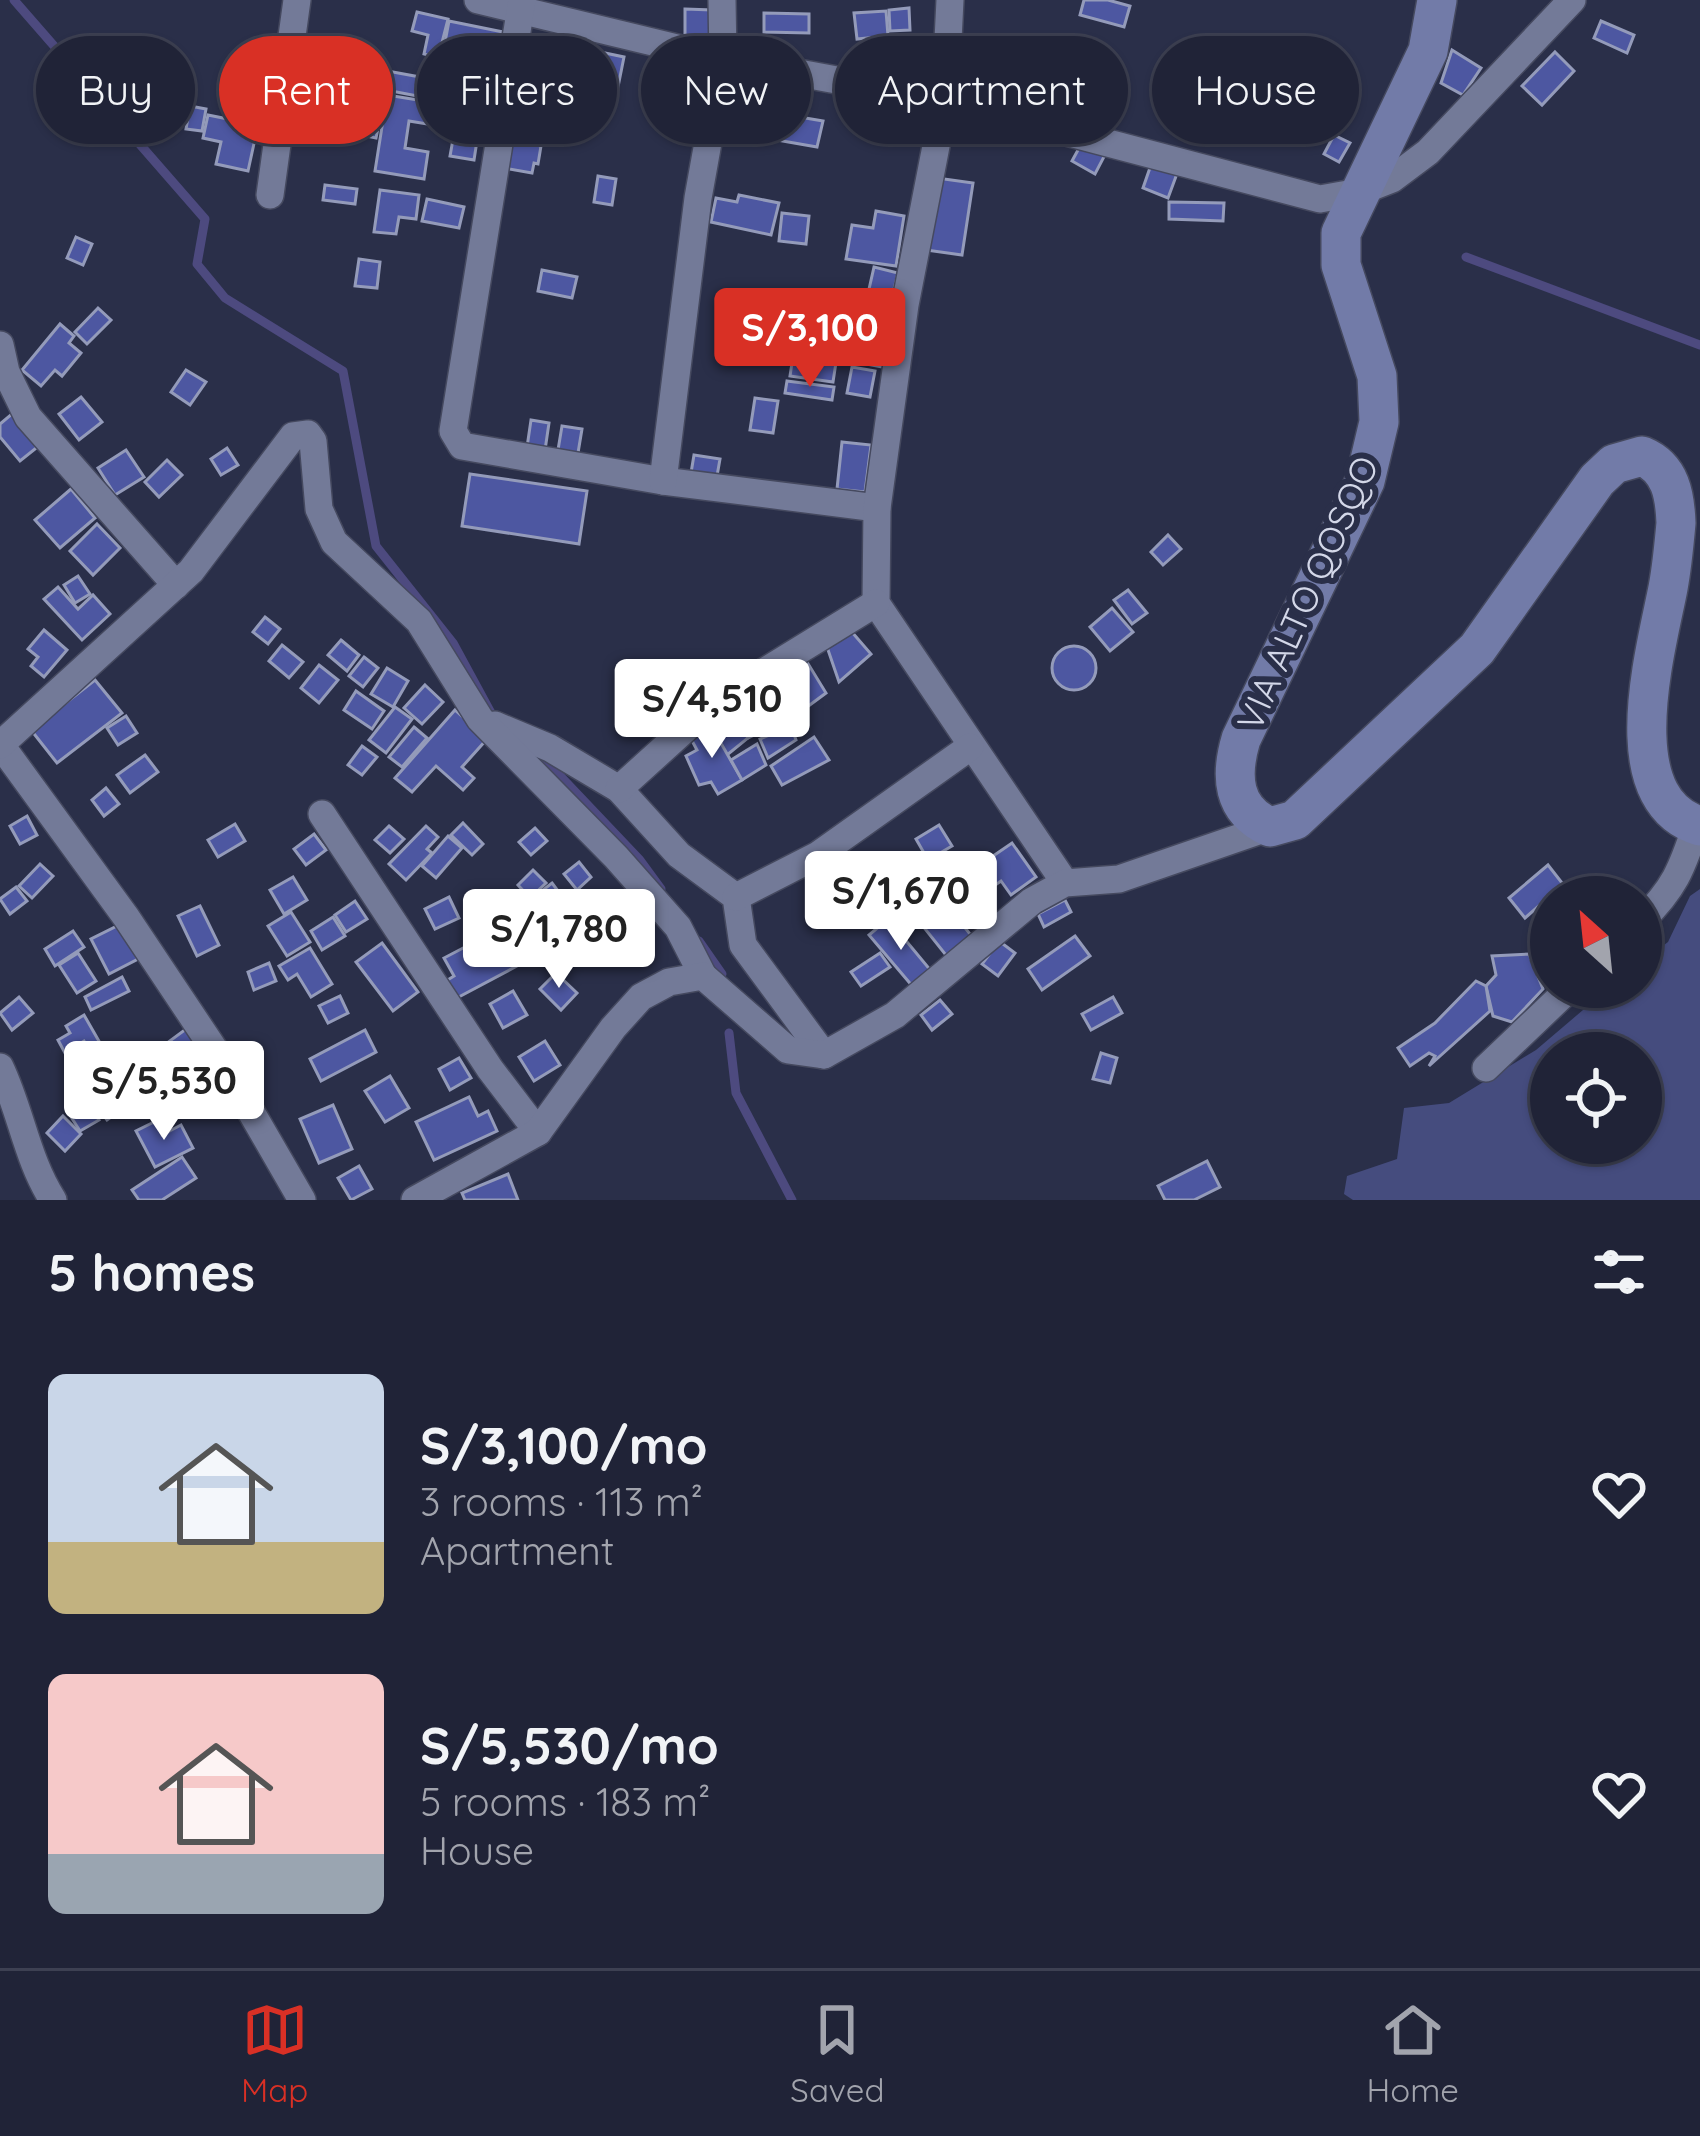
<!DOCTYPE html>
<meta charset="utf-8">
<style>
body{margin:0;font-family:Quicksand,sans-serif;background:#282b3f;color:#f1f3f6;height:100vh;display:flex;flex-direction:column;font-size:45px;white-space:nowrap}
*{box-sizing:border-box;margin:0}
p{font-size:39px;color:#a2a4ad}
.icon{flex:none;width:66px;height:66px;fill:none;stroke:currentColor;stroke-width:2;stroke-linecap:round;stroke-linejoin:round}
.map{position:relative;height:1200px;overflow:hidden}
.sheet{display:flex;flex-direction:column;background:#202337;flex:1}
.sheet>*{flex:none}
.guide{position:absolute;left:36px;top:36px;width:1629px;height:108px;display:flex;gap:24px}
.needle{width:78px;rotate:333deg}
.fabs{position:absolute;left:1530px;top:876px;display:grid;gap:24px}
.fabs a{display:grid;place-items:center;width:132px;height:132px;border-radius:50%;background:#202337;box-shadow:0 3px 9px #0004,0 0 0 3px #3d4052;font-size:60px}
.price{position:absolute;translate:-50% -102px;padding:0 27px;border-radius:12px;background:#fff;color:#222;font-size:39px;line-height:78px;filter:drop-shadow(0 3px 6px #0008)}
.price::after{content:'';position:absolute;left:50%;top:72px;width:36px;height:27px;margin-left:-18px;background:inherit;clip-path:polygon(0 0,100% 0,50% 100%)}
.price.selected{background:#d93025;color:#fff}
ul{padding:0;list-style:none}
li{display:flex;align-items:center;gap:36px;height:300px;padding:0 48px}
li span{display:grid;place-items:center;flex:none;width:336px;height:240px;border-radius:18px;color:#555}
li>.icon{margin-inline-start:auto}
span .icon{width:144px;height:144px;fill:#fffc;stroke-width:1}
li b{font-size:51px}
h2{display:flex;justify-content:space-between;align-items:center;height:144px;padding:0 48px;font-size:51px}
.chip{padding:0 42px;border-radius:54px;background:#202337;box-shadow:0 3px 9px #0004,0 0 0 3px #3d4052;font-size:42px;line-height:108px}
.chip.selected{background:#d93025;color:#fff}
.tab-bar{display:flex;justify-content:space-around;align-items:center;height:168px;border-top:3px solid #3d4052;background:#202337;font-size:33px;color:#a2a4ad}
.tab-bar a{display:grid;justify-items:center;gap:6px}
.tab-bar .selected{color:#d93025}
.map>svg:first-child{display:block}
.green{fill:#454c7e;fill-rule:evenodd}
.lines{fill:none;stroke-linecap:round;stroke-linejoin:round}
.stream{stroke:#4d4a7f;stroke-width:9}
.building{fill:#4d57a1;stroke:#949bba;stroke-width:3}
.street-casing{stroke:#45495f;stroke-width:30}
.secondary-casing{stroke:#45495f;stroke-width:42}
.street{stroke:#737a98;stroke-width:27}
.secondary{stroke:#727ba8;stroke-width:39}
.labels{text-anchor:middle;dominant-baseline:central;stroke-width:12;stroke-linejoin:round;paint-order:stroke}
.street-label{font-size:36px;fill:#d3d7e8;stroke:#2a2f49}
</style>
<div class="map">
<svg width="1700" height="1200" viewBox="0 0 1700 1200">
<rect width="100%" height="100%" fill="#2a2f49"/>
<!-- green -->
<path class="green" d="M 1700,889 L 1700,1200 L 1353,1200 L 1344,1194 L 1347,1176 L 1397,1159 L 1404,1108 L 1449,1103 L 1536,1050 L 1610,987 L 1641,987 L 1641,962 L 1668,942 L 1690,896 ZM 1551,1053 L 1641,1053 L 1641,1143 L 1551,1143 Z"/>
<g class="lines">
<!-- stream -->
<g class="stream">
<polyline points="14,0 205,219 197,264 225,298 343,371 376,546 453,643 491,713"/>
<polyline points="1466,257 1700,345"/>
<polyline points="544,759 639,859 661,889"/>
<polyline points="699,941 722,974"/>
<polyline points="729,1033 736,1093 792,1200"/>
</g>
</g>
<!-- building -->
<g class="building">
<polygon points="1084,0 1108,0 1130,6 1124,27 1080,15"/>
<polygon points="909,8 910,30 890,31 889,10"/>
<polygon points="685,9 712,10 712,37 685,36"/>
<polygon points="886,11 888,36 857,39 854,13"/>
<polygon points="417,12 448,19 438,58 424,54 428,35 412,31"/>
<polygon points="764,13 809,14 809,33 764,32"/>
<polygon points="449,21 503,32 498,60 465,54 456,99 435,95"/>
<polygon points="1601,21 1634,35 1627,53 1594,38"/>
<polygon points="532,40 562,47 556,70 527,62"/>
<polygon points="1322,45 1337,51 1327,76 1312,70"/>
<polygon points="586,49 624,57 615,102 577,95"/>
<polygon points="1019,49 1068,60 1058,103 1009,92"/>
<polygon points="1452,50 1481,68 1463,95 1441,83"/>
<polygon points="298,52 326,57 323,78 295,73"/>
<polygon points="1555,52 1574,71 1542,105 1522,86"/>
<polygon points="1269,54 1291,60 1283,90 1261,84"/>
<polygon points="371,68 431,79 428,98 386,90 376,138 357,134"/>
<polygon points="470,73 492,76 489,110 467,108"/>
<polygon points="739,79 770,87 762,114 732,106"/>
<polygon points="1264,92 1284,99 1276,120 1256,113"/>
<polygon points="387,95 449,105 446,127 409,121 405,148 428,152 424,179 375,171"/>
<polygon points="577,98 598,101 594,131 572,128"/>
<polygon points="190,106 206,109 202,131 186,129"/>
<polygon points="458,112 481,115 474,160 450,156"/>
<polygon points="733,112 764,119 759,142 728,135"/>
<polygon points="782,114 823,121 817,147 777,140"/>
<polygon points="208,115 258,125 248,171 216,164 221,142 203,138"/>
<polygon points="1334,135 1350,143 1339,162 1324,154"/>
<polygon points="503,139 541,146 538,164 534,163 532,173 498,167"/>
<polygon points="1084,139 1107,151 1095,174 1072,161"/>
<polygon points="1152,162 1178,171 1168,198 1143,188"/>
<polygon points="598,176 616,179 612,205 594,202"/>
<polygon points="937,178 973,183 962,255 926,250"/>
<polygon points="325,185 357,189 355,204 323,200"/>
<polygon points="380,190 419,195 416,219 399,217 396,234 374,232"/>
<polygon points="739,195 779,203 771,235 711,222 716,198 737,202"/>
<polygon points="427,199 464,207 459,228 422,221"/>
<polygon points="1169,202 1224,203 1223,221 1169,219"/>
<polygon points="876,211 904,216 896,266 846,259 852,225 873,228"/>
<polygon points="782,213 809,216 806,244 779,241"/>
<polygon points="76,237 92,244 83,265 67,258"/>
<polygon points="359,259 380,262 377,288 355,286"/>
<polygon points="874,267 898,273 888,313 865,307"/>
<polygon points="542,270 577,277 572,298 538,291"/>
<polygon points="803,297 842,300 839,347 799,344"/>
<polygon points="98,308 111,320 87,344 75,332"/>
<polygon points="856,311 892,318 882,367 846,360"/>
<polygon points="60,324 74,336 69,343 81,353 62,376 55,370 41,386 22,370"/>
<polygon points="727,337 760,340 758,360 726,357"/>
<polygon points="794,350 837,356 833,382 790,376"/>
<polygon points="852,367 875,371 870,397 847,393"/>
<polygon points="186,370 206,382 190,405 171,392"/>
<polygon points="787,381 834,387 832,400 785,393"/>
<polygon points="81,397 102,422 79,440 59,414"/>
<polygon points="755,398 778,401 773,433 750,430"/>
<polygon points="13,413 40,445 20,461 0,437 0,424"/>
<polygon points="531,420 549,423 544,457 526,454"/>
<polygon points="562,426 582,429 577,459 557,456"/>
<polygon points="842,442 871,445 865,492 837,489"/>
<polygon points="227,448 238,465 221,475 211,459"/>
<polygon points="126,450 144,477 115,495 98,468"/>
<polygon points="694,455 720,459 717,476 691,473"/>
<polygon points="167,460 182,475 159,497 145,482"/>
<polygon points="470,474 587,491 579,544 462,526"/>
<polygon points="71,489 95,518 60,548 35,520"/>
<polygon points="97,524 120,548 93,575 70,551"/>
<polygon points="1168,535 1181,549 1163,565 1151,552"/>
<polygon points="78,576 90,594 75,603 64,585"/>
<polygon points="58,587 78,609 93,595 110,614 82,640 44,599"/>
<polygon points="1128,590 1147,613 1132,624 1114,600"/>
<polygon points="1112,608 1133,632 1110,651 1090,627"/>
<polygon points="265,617 280,629 268,644 253,632"/>
<polygon points="44,630 67,650 44,677 31,666 38,657 28,649"/>
<polygon points="851,631 871,654 839,682 826,644"/>
<polygon points="341,640 359,655 347,671 328,655"/>
<polygon points="282,645 303,662 289,678 269,661"/>
<circle cx="1074" cy="668" r="22"/>
<polygon points="364,657 378,668 363,687 349,676"/>
<polygon points="807,662 826,693 788,721 765,683"/>
<polygon points="319,665 338,680 319,703 301,688"/>
<polygon points="387,668 408,681 393,707 371,694"/>
<polygon points="95,680 122,713 57,763 31,730"/>
<polygon points="425,685 443,702 422,724 404,708"/>
<polygon points="356,691 384,711 372,729 344,710"/>
<polygon points="756,698 772,726 748,738 730,708"/>
<polygon points="395,707 412,719 386,753 369,740"/>
<polygon points="455,710 487,739 462,767 474,778 463,790 436,766 412,792 395,778"/>
<polygon points="734,714 748,738 727,755 710,724"/>
<polygon points="126,716 137,733 118,745 107,728"/>
<polygon points="710,724 742,780 718,794 711,782 699,785 686,756 697,750 690,737"/>
<polygon points="791,726 796,740 768,758 760,739"/>
<polygon points="414,727 427,738 402,767 389,757"/>
<polygon points="814,737 829,760 782,785 771,766"/>
<polygon points="757,744 766,765 742,780 731,760"/>
<polygon points="362,746 377,757 362,775 348,765"/>
<polygon points="145,755 158,772 130,793 117,775"/>
<polygon points="106,788 119,804 104,816 92,800"/>
<polygon points="27,816 37,835 20,844 10,826"/>
<polygon points="463,823 483,844 472,855 451,835"/>
<polygon points="235,824 245,841 218,857 208,840"/>
<polygon points="939,825 952,846 928,860 916,839"/>
<polygon points="389,826 404,839 390,853 375,840"/>
<polygon points="426,826 438,837 427,849 432,853 406,880 389,864"/>
<polygon points="535,828 547,841 531,855 519,842"/>
<polygon points="314,834 326,850 306,865 294,849"/>
<polygon points="448,836 462,848 436,878 422,866"/>
<polygon points="1012,843 1036,877 1011,895 1001,881 975,899 961,878"/>
<polygon points="579,862 591,877 577,890 564,874"/>
<polygon points="40,864 53,876 32,898 19,886"/>
<polygon points="1548,865 1573,897 1549,897 1525,918 1509,898"/>
<polygon points="533,870 546,883 530,898 518,885"/>
<polygon points="865,871 885,908 859,922 839,885"/>
<polygon points="293,877 307,900 284,914 270,890"/>
<polygon points="552,883 564,899 569,895 578,907 556,925 534,897"/>
<polygon points="16,887 27,901 10,914 0,899"/>
<polygon points="959,888 973,907 958,919 974,939 949,959 918,920"/>
<polygon points="449,897 459,918 435,929 425,909"/>
<polygon points="644,897 656,912 615,944 603,929"/>
<polygon points="1065,900 1071,912 1044,927 1038,914"/>
<polygon points="355,901 367,919 346,932 335,915"/>
<polygon points="200,906 219,945 197,956 178,916"/>
<polygon points="291,912 310,942 287,956 268,926"/>
<polygon points="570,915 583,929 569,943 555,928"/>
<polygon points="333,917 345,936 322,950 311,931"/>
<polygon points="888,919 932,972 914,988 869,935"/>
<polygon points="513,922 532,958 455,999 446,981 454,976 444,958"/>
<polygon points="121,924 138,959 109,974 91,939"/>
<polygon points="73,931 84,947 55,966 45,949"/>
<polygon points="1075,936 1090,956 1042,990 1028,969"/>
<polygon points="999,941 1015,953 998,976 982,964"/>
<polygon points="382,943 418,992 393,1011 356,962"/>
<polygon points="310,948 332,984 311,997 297,974 288,980 279,966"/>
<polygon points="78,953 96,981 77,993 59,965"/>
<polygon points="880,953 890,967 861,986 851,972"/>
<polygon points="1529,954 1543,989 1512,1022 1493,1016 1486,986 1496,975 1492,956"/>
<polygon points="269,963 276,981 254,990 248,972"/>
<polygon points="556,973 577,993 561,1010 540,989"/>
<polygon points="122,977 129,991 91,1010 85,997"/>
<polygon points="1476,981 1486,986 1490,1011 1429,1066 1435,1056 1429,1053 1410,1066 1398,1048 1435,1023"/>
<polygon points="513,991 527,1015 503,1028 490,1004"/>
<polygon points="340,996 348,1013 328,1023 319,1006"/>
<polygon points="19,997 33,1013 12,1030 0,1013"/>
<polygon points="1113,997 1122,1013 1091,1030 1082,1014"/>
<polygon points="940,1000 952,1014 932,1030 921,1015"/>
<polygon points="84,1015 100,1043 89,1049 84,1041 65,1053 58,1040 70,1033 66,1026"/>
<polygon points="186,1029 203,1051 145,1093 129,1071"/>
<polygon points="365,1030 376,1052 321,1081 310,1059"/>
<polygon points="545,1041 560,1065 534,1081 519,1057"/>
<polygon points="1101,1053 1117,1058 1110,1083 1093,1079"/>
<polygon points="459,1058 471,1078 450,1090 439,1069"/>
<polygon points="91,1068 100,1083 75,1096 67,1082"/>
<polygon points="129,1075 143,1095 107,1120 93,1101"/>
<polygon points="390,1076 409,1108 385,1122 365,1091"/>
<polygon points="469,1097 478,1116 488,1111 497,1131 434,1160 416,1122"/>
<polygon points="87,1100 99,1120 80,1131 68,1112"/>
<polygon points="333,1105 352,1149 319,1163 300,1119"/>
<polygon points="63,1116 81,1134 65,1151 47,1133"/>
<polygon points="156,1121 162,1135 181,1125 193,1148 155,1167 136,1131"/>
<polygon points="182,1157 196,1178 162,1200 139,1200 132,1190"/>
<polygon points="1207,1161 1220,1187 1194,1200 1165,1200 1158,1186"/>
<polygon points="359,1166 372,1189 351,1200 338,1178"/>
<polygon points="508,1174 518,1200 465,1200 462,1193"/>
</g>
<g class="lines">
<!-- street casing -->
<g class="street-casing">
<g id="street">
<polyline points="478,0 723,59 945,100 1320,199 1359,192 1392,179 1428,152 1572,0"/>
<polyline points="522,0 453,431 462,446 663,481 877,508"/>
<polyline points="950,0 945,100 905,305 877,508 876,603 1065,883"/>
<polyline points="270,195 297,0"/>
<polyline points="0,345 6,372 28,417 176,585"/>
<polyline points="663,481 698,198 723,59 722,0"/>
<polyline points="495,725 550,748 619,789 679,855 736,897 743,945 824,1055"/>
<polyline points="0,744 126,917 220,1058 302,1200"/>
<polyline points="0,745 191,571 293,436 308,434 313,441 319,509 334,542 419,621 480,719 616,857 678,927 703,976"/>
<polyline points="619,789 715,702 876,603"/>
<polyline points="322,814 490,1069 538,1132"/>
<polyline points="736,897 818,855 970,747"/>
<path d="M 1641,921 C 1674,889 1682,869 1696,826"/>
<path d="M 0,1067 C 21,1111 27,1160 53,1200"/>
<polyline points="1486,1068 1571,987"/>
<polyline points="415,1200 538,1132 613,1028 641,997 669,982 703,976 788,1050 824,1055 895,1015 1032,901 1065,883 1119,879 1270,827"/>
</g>
</g>
<!-- secondary casing -->
<g class="secondary-casing">
<path id="secondary" d="M 1437,0 L 1428,51 L 1341,233 L 1341,265 L 1377,376 L 1379,422 L 1365,481 L 1241,739 C 1230,776 1232,810 1270,827 L 1295,820 L 1477,649 L 1597,480 L 1614,464 L 1642,456 C 1671,468 1675,496 1676,523 C 1674,545 1672,567 1668,588 C 1656,650 1613,800 1700,826"/>
</g>
<!-- street -->
<use href="#street" class="street"/>
<!-- secondary -->
<use href="#secondary" class="secondary"/>
</g>
<g class="labels">
<!-- street labels -->
<g class="street-label">
<text transform="translate(1307 593) rotate(-66)">VIA ALTO QOSQO</text>
</g>
</g>
</svg>
<div class="fabs">
<a><svg class="needle" viewBox="-14 -14 28 28"><path d="M0-13l5 13h-10z" fill="#e53935"/><path d="M0 13l5-13h-10z" fill="#a2a4ad"/></svg></a>
<a><svg class="icon" aria-label="locate" viewBox="0 0 24 24"><circle cx="12" cy="12" r="6"/><path d="M12 2v4M12 18v4M2 12h4M18 12h4"/></svg></a>
</div>
<b class="price selected" style="left:810px;top:390px">S/3,100</b>
<b class="price" style="left:712px;top:761px">S/4,510</b>
<b class="price" style="left:901px;top:953px">S/1,670</b>
<b class="price" style="left:559px;top:991px">S/1,780</b>
<b class="price" style="left:164px;top:1143px">S/5,530</b>
<div class="guide">
<a class="chip">Buy</a>
<a class="chip selected">Rent</a>
<a class="chip">Filters</a>
<a class="chip">New</a>
<a class="chip">Apartment</a>
<a class="chip">House</a>
</div>
</div>
<section class="sheet">
<h2>5 homes<svg class="icon" aria-label="filters" viewBox="0 0 24 24"><path d="M4 7h16M4 17h16"/><circle cx="9" cy="7" r="2"/><circle cx="15" cy="17" r="2"/></svg></h2>
<ul>
<li><span style="background:linear-gradient(#c9d6e8 70%,#c2b280 0)"><svg class="icon" aria-label="home" viewBox="0 0 24 24"><path d="M3 11l9-7 9 7M6 9v11h12V9"/></svg></span><div><b>S/3,100/mo</b><p>3 rooms · 113 m²</p><p>Apartment</p></div><svg class="icon" aria-label="heart" viewBox="0 0 24 24"><path d="M12 20l-8-8c-3-5 5-10 8-4 3-6 11-1 8 4z"/></svg></li>
<li><span style="background:linear-gradient(#f6c9c9 75%,#9aa5b1 0)"><svg class="icon" aria-label="home" viewBox="0 0 24 24"><path d="M3 11l9-7 9 7M6 9v11h12V9"/></svg></span><div><b>S/5,530/mo</b><p>5 rooms · 183 m²</p><p>House</p></div><svg class="icon" aria-label="heart" viewBox="0 0 24 24"><path d="M12 20l-8-8c-3-5 5-10 8-4 3-6 11-1 8 4z"/></svg></li>
</ul>
</section>
<nav class="tab-bar">
<a class="selected"><svg class="icon" aria-label="map" viewBox="0 0 24 24"><path d="M3 6l6-2 6 2 6-2v14l-6 2-6-2-6 2zM9 4v14M15 6v14"/></svg>Map</a>
<a><svg class="icon" aria-label="saved" viewBox="0 0 24 24"><path d="M7 4h10v16l-5-4-5 4z"/></svg>Saved</a>
<a><svg class="icon" aria-label="home" viewBox="0 0 24 24"><path d="M3 11l9-7 9 7M6 9v11h12V9"/></svg>Home</a>
</nav>
